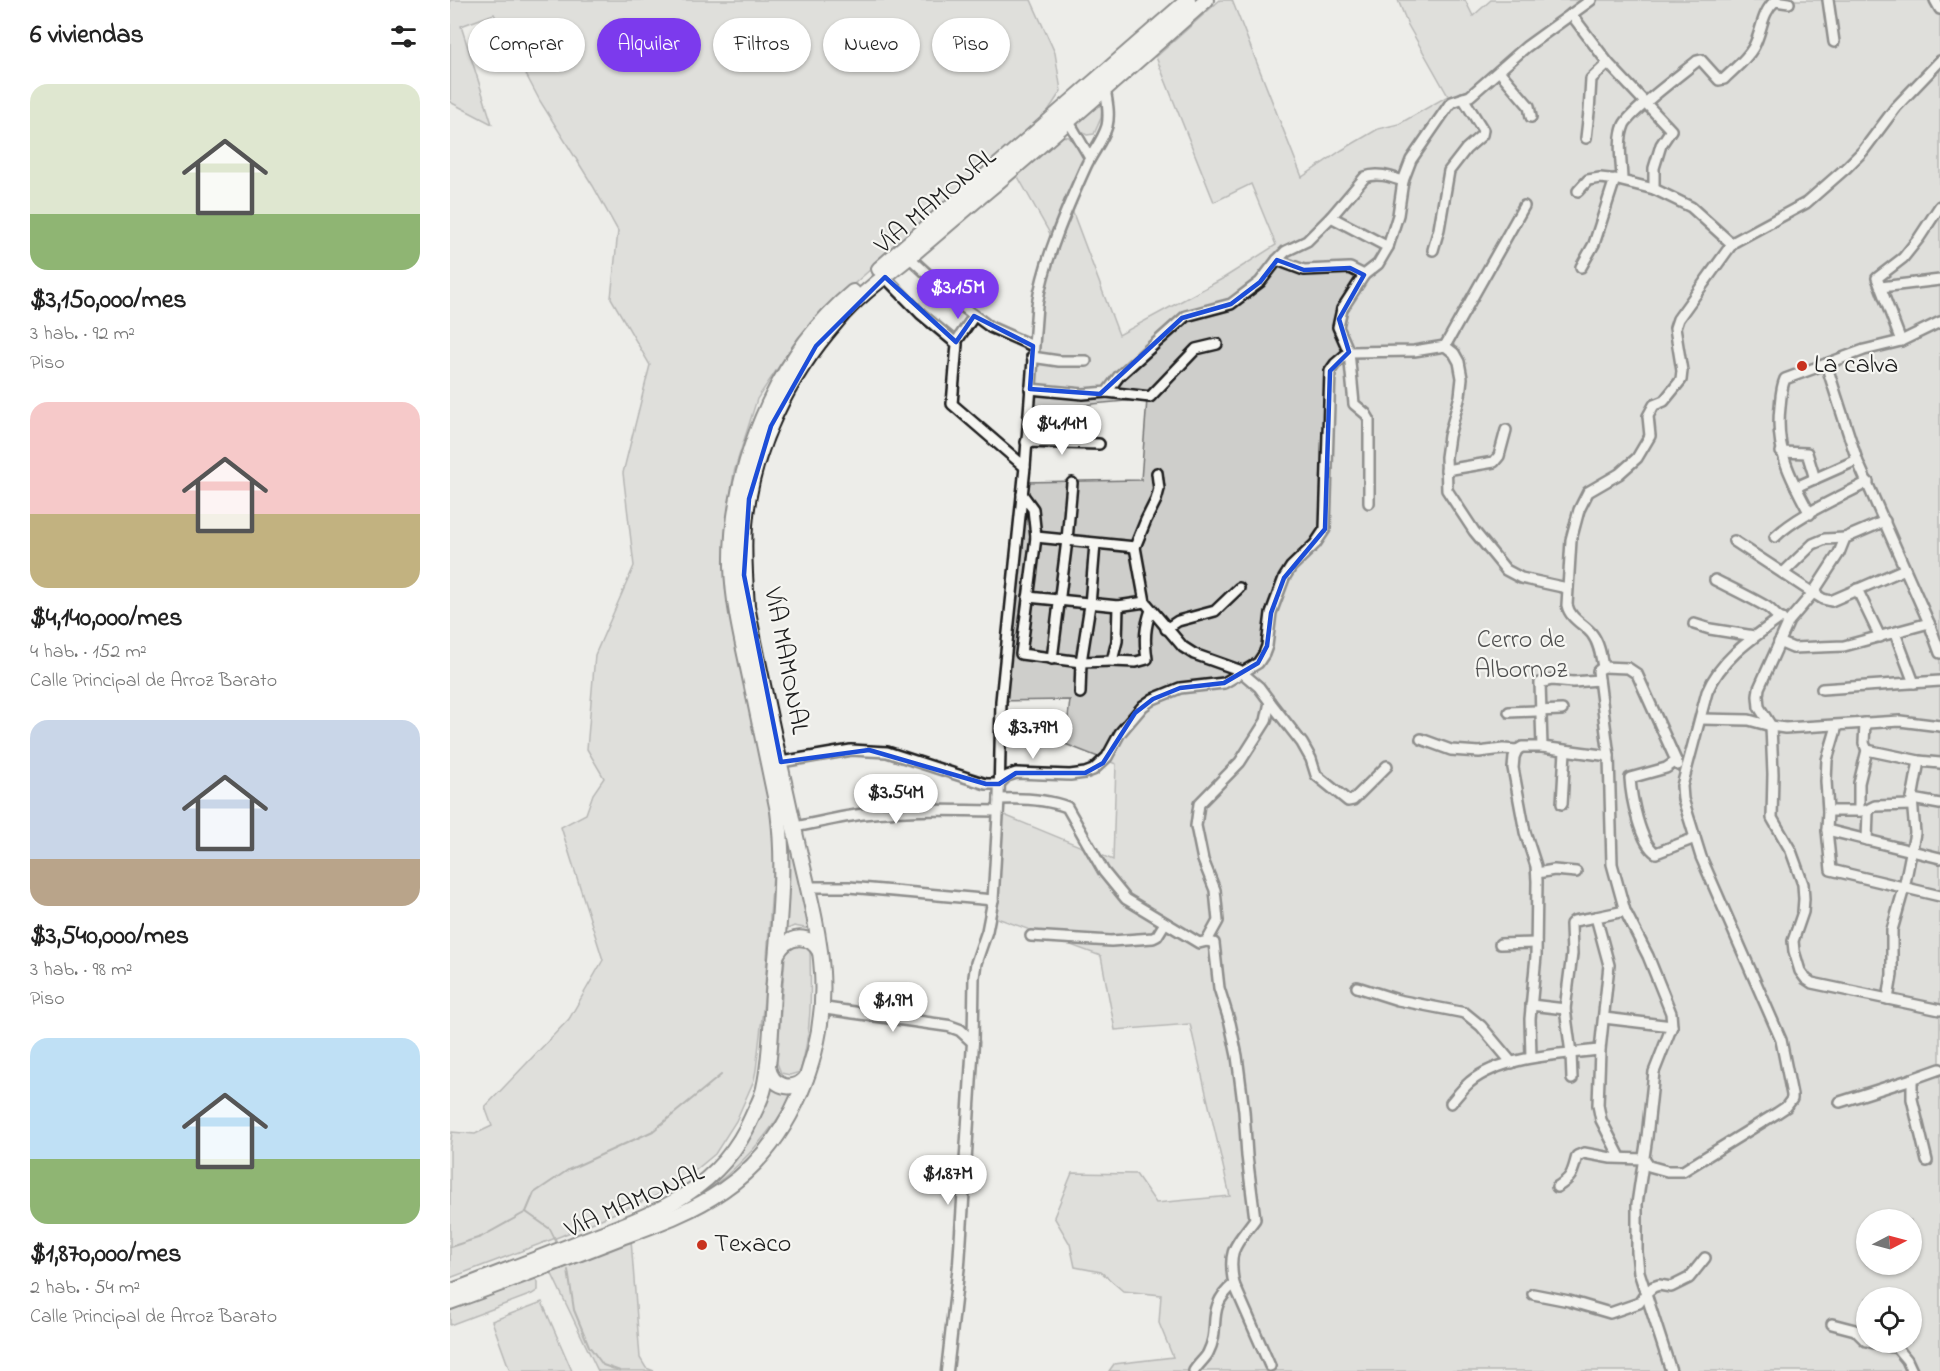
<!DOCTYPE html>
<html lang="es">
<meta charset="utf-8">
<style>
body{margin:0;font-family:"Indie Flower",sans-serif;background:#f6f6f6;color:#222;height:100vh;display:flex;flex-direction:column;font-size:22px;white-space:nowrap}
*{box-sizing:border-box;margin:0}
p{font-size:20px;color:#767676}
.icon{flex:none;width:33px;height:33px;fill:none;stroke:currentColor;stroke-width:2;stroke-linecap:round;stroke-linejoin:round}
.map{position:relative;flex:1;overflow:hidden}
.sheet{display:flex;flex-direction:column;background:#fff;width:450px}
.sheet>*{flex:none}
.top-card{position:absolute;left:18px;top:18px;width:570px;height:54px;display:flex;gap:12px}
.needle{width:39px;rotate:84deg}
.buttons{position:absolute;left:1406px;top:1209px;display:grid;gap:12px}
.buttons a{display:grid;place-items:center;width:66px;height:66px;border-radius:50%;background:#fff;box-shadow:0 2px 4px #0004;font-size:30px}
.price{position:absolute;translate:-50% -51px;padding:0 14px;border-radius:21px;background:#fff;color:#222;font-size:20px;line-height:39px;filter:drop-shadow(0 2px 3px #0008)}
.price::after{content:'';position:absolute;left:50%;top:36px;width:18px;height:14px;margin-left:-9px;background:inherit;clip-path:polygon(0 0,100% 0,50% 100%)}
.price.on{background:#7c3aed;color:#fff}
ul{padding:0;list-style:none}
li{display:grid;align-content:center;gap:12px;height:318px;padding:0 30px}
li span{display:grid;place-items:center;height:186px;border-radius:18px;color:#555}
li>.icon{margin-inline-start:auto}
span .icon{width:108px;height:108px;fill:#fffc;stroke-width:1}
li b{font-size:26px}
h2{display:flex;justify-content:space-between;align-items:center;height:72px;padding:0 30px;font-size:26px}
.pill{padding:0 21px;border-radius:27px;background:#fff;box-shadow:0 2px 4px #0004;font-size:21px;line-height:54px}
.pill.on{background:#7c3aed;color:#fff}
main{display:flex;flex:1;min-height:0}
.map>svg:first-child{display:block}
.green{fill:#cececb;stroke:#757574;stroke-width:1.5;fill-rule:evenodd}
.lines{fill:none;stroke-linecap:round;stroke-linejoin:round}
.stream{stroke:#6f6f6d;stroke-width:2}
.minor-casing{stroke:#1c1c1c;stroke-width:14}
.tertiary-casing{stroke:#1c1c1c;stroke-width:15}
.primary-casing{stroke:#1c1c1c;stroke-width:18}
.minor{stroke:#f6f6f2;stroke-width:9}
.tertiary{stroke:#f6f6f2;stroke-width:10}
.primary{stroke:#f6f6f2;stroke-width:14}
.marked{fill:none;stroke:#1d4ed8;stroke-width:4.5;stroke-linejoin:round}
.poi-dot{fill:#c8321e;stroke:#f6f6f2;stroke-width:2}
.labels{text-anchor:middle;dominant-baseline:central;stroke-width:4.5;stroke-linejoin:round;paint-order:stroke}
.street-label{font-size:26px;fill:#1c1c1c;stroke:#f6f6f2}
.poi-label{font-size:26px;fill:#1c1c1c;stroke:#f6f6f2;text-anchor:start}
.park-label{font-size:26px;fill:#515151;stroke:#f6f6f2}
</style>
<main>
<section class="sheet">
<h2>6 viviendas<svg class="icon" aria-label="filters" viewBox="0 0 24 24"><path d="M4 7h16M4 17h16"/><circle cx="9" cy="7" r="2"/><circle cx="15" cy="17" r="2"/></svg></h2>
<ul>
<li><span style="background:linear-gradient(#dfe7d0 70%,#8fb573 0)"><svg class="icon" aria-label="home" viewBox="0 0 24 24"><path d="M3 11l9-7 9 7M6 9v11h12V9"/></svg></span><div><b>$3,150,000/mes</b><p>3 hab. · 92 m²</p><p>Piso</p></div></li>
<li><span style="background:linear-gradient(#f6c9c9 60%,#c2b280 0)"><svg class="icon" aria-label="home" viewBox="0 0 24 24"><path d="M3 11l9-7 9 7M6 9v11h12V9"/></svg></span><div><b>$4,140,000/mes</b><p>4 hab. · 152 m²</p><p>Calle Principal de Arroz Barato</p></div></li>
<li><span style="background:linear-gradient(#c9d6e8 75%,#b9a48a 0)"><svg class="icon" aria-label="home" viewBox="0 0 24 24"><path d="M3 11l9-7 9 7M6 9v11h12V9"/></svg></span><div><b>$3,540,000/mes</b><p>3 hab. · 98 m²</p><p>Piso</p></div></li>
<li><span style="background:linear-gradient(#bfe0f5 65%,#8fb573 0)"><svg class="icon" aria-label="home" viewBox="0 0 24 24"><path d="M3 11l9-7 9 7M6 9v11h12V9"/></svg></span><div><b>$1,870,000/mes</b><p>2 hab. · 54 m²</p><p>Calle Principal de Arroz Barato</p></div></li>
</ul>
</section>
<div class="map">
<svg width="1490" height="1371" viewBox="0 0 1490 1371">
<rect width="100%" height="100%" fill="#edede9"/>
<filter id="ink" filterUnits="userSpaceOnUse"><feTurbulence type="fractalNoise" baseFrequency=".0167" numOctaves="2"/><feDisplacementMap in="SourceGraphic" scale="12" xChannelSelector="R" yChannelSelector="G"/><feConvolveMatrix kernelMatrix="1 2 1 2 8 2 1 2 1" color-interpolation-filters="sRGB"/></filter>
<g filter="url(#ink)">
<!-- green -->
<g class="green">
<polygon points="0,0 581,0 605,53 611,91 594,117 397,290 348,338 307,399 284,472 277,518 276,564 287,644 321,813 324,859 314,1000 306,1070 304,1080 286,1121 265,1154 224,1188 111,1236 0,1278 0,1148 2,1132 25,1134 42,1126 35,1107 119,1019 153,960 111,827 136,814 143,794 154,778 137,749 145,655 184,566 173,473 200,365 161,298 168,231 143,186 90,101 44,14 11,26 42,124 0,102"/>
<path d="M 770,0 L 782,0 L 852,177 L 892,150 L 928,129 L 949,124 L 998,96 L 958,25 L 948,0 L 1015,0 L 1023,16 L 1041,0 L 1490,0 L 1490,1371 L 659,1371 L 664,1364 L 723,1357 L 709,1323 L 711,1295 L 673,1291 L 651,1272 L 625,1267 L 620,1244 L 604,1217 L 622,1173 L 686,1174 L 706,1203 L 780,1196 L 740,1024 L 665,1030 L 651,956 L 539,915 L 547,812 L 663,860 L 666,764 L 615,744 L 620,700 L 547,701 L 572,482 L 691,480 L 697,399 L 577,410 L 585,304 L 620,205 L 669,335 L 772,279 L 826,245 L 801,184 L 764,202 L 706,57 ZM 1416,1220 L 1461,1220 L 1461,1264 L 1416,1264 ZM 1416,1298 L 1461,1298 L 1461,1342 L 1416,1342 Z"/>
<polygon points="653,96 651,118 644,134 637,135 631,131 624,122"/>
<polygon points="611,136 619,137 635,158 603,239 567,175"/>
<polygon points="339,827 360,929 344,926 331,932"/>
<path d="M 343,943 L 357,944 L 360,951 C 361,992 362,1032 350,1072 L 340,1075 L 331,1073 L 327,1063 L 335,957 Z"/>
<path d="M 317,1083 L 333,1093 L 345,1092 C 326,1124 305,1151 277,1175 C 260,1189 240,1199 222,1211 L 271,1170 Z"/>
<polygon points="181,1240 190,1358 196,1368 204,1371 148,1371 100,1270"/>
<polygon points="83,1276 88,1282 88,1290 82,1294 0,1325 0,1310"/>
<polygon points="92,1302 122,1371 60,1371 42,1321"/>
</g>
<g class="lines">
<!-- stream -->
<g class="stream">
<polyline points="76,1212 100,1229 107,1243"/>
<polyline points="0,1247 31,1237 76,1212 84,1193 118,1170 203,1131 271,1075"/>
<polyline points="118,1270 124,1310 139,1346 153,1365 170,1371"/>
</g>
<!-- minor casing -->
<g class="minor-casing">
<g id="minor">
<polyline points="1378,0 1384,42"/>
<polyline points="1485,0 1490,9"/>
<polyline points="1121,14 1158,63 1221,130 1211,145 1204,168 1204,189"/>
<polyline points="1049,71 1079,106 1081,117"/>
<polyline points="619,122 640,158"/>
<polyline points="1136,138 1139,112 1141,79 1158,63"/>
<polyline points="1128,191 1138,180 1150,178 1169,180"/>
<polyline points="881,217 938,247"/>
<polyline points="1282,243 1356,203 1396,168 1413,151 1446,107 1490,61"/>
<polyline points="983,250 989,229 999,171 1016,149 1032,135 1033,130 1013,98"/>
<polyline points="459,257 513,307 540,327 583,346"/>
<polyline points="827,260 854,270 900,268 914,275"/>
<polyline points="1131,267 1144,244 1165,179"/>
<polyline points="435,277 471,314 507,344 502,404 575,467"/>
<polyline points="1431,287 1490,280"/>
<polyline points="1451,341 1427,278 1453,258 1469,238 1490,206"/>
<polyline points="506,342 524,316"/>
<polyline points="995,346 1074,206"/>
<polyline points="582,357 609,361 636,361"/>
<polyline points="1376,364 1407,460 1479,623 1490,653"/>
<path d="M 580,389 L 633,394 L 657,392 L 669,376 L 736,316 L 781,304 L 810,282 L 827,260 L 836,251 L 857,241 L 881,217 L 915,177 C 928,172 941,177 953,181"/>
<polyline points="657,392 700,397 746,349 767,344"/>
<polyline points="576,442 649,444"/>
<polyline points="1331,452 1357,453 1365,479"/>
<polyline points="996,470 1044,462 1049,456 1056,430"/>
<polyline points="707,473 709,489 706,500 696,520 685,547 695,602 733,647 744,654 789,670 809,687 820,702 816,721 790,762 749,804 746,826 753,860 765,890 768,921 757,941"/>
<polyline points="1346,487 1407,460"/>
<polyline points="572,494 583,509 586,537 571,654 631,662 662,661 667,641 668,606"/>
<polyline points="919,503 919,419 916,414 904,404 899,352 888,327 892,309 914,275 928,264 938,247 948,215 953,181 961,160 999,105 1002,102 1020,96 1076,47 1141,0"/>
<path d="M 1360,514 C 1340,477 1325,450 1330,407 C 1331,397 1331,388 1335,379 L 1414,350 L 1451,341 L 1490,322"/>
<polyline points="1435,521 1395,538 1389,553 1363,593 1339,621 1309,688 1308,696 1309,707 1321,726 1323,774 1322,818 1341,851 1353,884 1354,899 1353,912 1343,941 1344,951 1350,971 1356,979 1362,983 1490,1010"/>
<polyline points="586,537 685,547"/>
<path d="M 1325,537 C 1349,514 1389,498 1418,482"/>
<polyline points="1284,541 1363,593 1373,599 1381,601 1455,569"/>
<polyline points="1333,573 1363,544 1375,539 1395,538"/>
<path d="M 1265,580 C 1283,589 1300,597 1317,607 C 1323,611 1326,617 1332,619"/>
<polyline points="1407,589 1430,637"/>
<polyline points="578,597 668,606 695,602"/>
<polyline points="1244,624 1260,629 1304,636"/>
<polyline points="716,629 728,621 765,611 789,588"/>
<polyline points="1445,633 1464,683"/>
<polyline points="1329,642 1343,648 1394,646 1479,623"/>
<polyline points="602,659 617,540 622,483"/>
<path d="M 662,661 L 686,662 L 697,659 C 694,640 695,627 701,610"/>
<path d="M 1153,667 C 1151,656 1149,643 1142,634 C 1134,624 1120,619 1117,605 L 1121,540 L 1129,510 L 1138,492 L 1169,474 L 1187,458 L 1200,436 L 1198,416 L 1204,405 L 1214,401 L 1231,380 L 1232,371 L 1225,328 L 1228,319 L 1282,244 L 1241,207 L 1204,189 L 1172,181 C 1172,164 1167,142 1174,125 C 1179,113 1234,72 1247,61 L 1251,60 L 1269,80 L 1274,79 C 1284,69 1296,60 1303,48 C 1312,33 1311,13 1325,1 L 1339,3"/>
<polyline points="1153,667 1148,671 1159,756 1162,864 1175,911 1198,956 1221,1013 1222,1026 1204,1072 1197,1137 1187,1204 1187,1252 1189,1272 1221,1371"/>
<polyline points="1153,667 1178,668 1187,674 1228,765"/>
<polyline points="1372,689 1490,681"/>
<polyline points="630,693 631,662 640,605 645,544"/>
<polyline points="820,702 852,743 861,759 866,775 898,801 903,800 937,766"/>
<polyline points="1059,712 1112,710"/>
<polyline points="1251,719 1299,720 1321,726 1335,728 1450,721 1490,726"/>
<polyline points="1415,723 1414,743 1417,750"/>
<polyline points="1387,726 1377,760 1376,781 1378,811 1377,830 1381,870 1490,896"/>
<polyline points="971,739 1001,750 1029,752 1053,749 1067,750 1072,747 1092,747 1159,756"/>
<polyline points="1092,747 1090,683 1102,680 1123,682 1149,680"/>
<polyline points="1067,750 1064,757 1063,768 1075,832 1086,866 1087,881 1086,956 1080,1019 1081,1057"/>
<polyline points="331,762 401,750 437,752 536,784 549,784 557,776 566,773 620,775 635,773 643,770 657,757 670,733 693,706 703,699 730,688 774,683 808,663 814,654 817,646 821,613 834,578 841,567 865,544 875,529 880,371 885,364 899,352 964,351 995,346 1004,353 1009,362 1012,378 1010,396 999,436 996,457 997,490 1024,531 1056,570 1071,578 1117,588"/>
<path d="M 1225,762 L 1216,768 L 1180,778 C 1181,796 1190,844 1206,853 L 1245,838"/>
<path d="M 549,799 C 571,798 597,799 617,807 L 654,872 L 676,899 L 749,943 L 757,941 L 764,943 L 769,988 L 780,1023 L 787,1056 L 794,1111 L 797,1156 L 805,1219 C 786,1245 777,1249 784,1284 C 754,1309 772,1326 758,1353 C 755,1359 748,1364 744,1371"/>
<polyline points="1462,799 1490,804"/>
<polyline points="1112,804 1115,751"/>
<polyline points="1378,811 1415,811 1418,812 1417,840"/>
<polyline points="1409,811 1409,783 1417,750 1469,761 1490,763"/>
<polyline points="1415,811 1425,806 1462,805"/>
<path d="M 344,827 C 367,823 390,817 413,814 C 458,809 503,810 548,811"/>
<polyline points="1377,830 1490,858"/>
<polyline points="1087,873 1104,870 1126,872"/>
<polyline points="358,887 399,887 543,900"/>
<polyline points="581,936 661,941 703,938 707,936 715,923"/>
<polyline points="1050,944 1086,943"/>
<polyline points="907,987 948,1000 1015,1013 1031,1026 1062,1063"/>
<polyline points="1438,999 1442,975 1442,930 1454,888 1465,833 1462,799 1469,761"/>
<polyline points="1081,1005 1115,1009"/>
<polyline points="1154,1018 1222,1026"/>
<path d="M 523,1042 L 524,977 L 526,963 L 537,931 L 543,900 L 549,799 L 551,701 L 575,467 L 587,305 C 594,260 617,208 636,166 C 642,153 653,140 657,126 C 660,114 657,101 655,89"/>
<polyline points="1122,1079 1121,1053 1115,1009 1122,954 1121,924 1124,921 1146,917"/>
<polyline points="1462,1079 1462,1099 1477,1161"/>
<polyline points="1390,1102 1462,1079 1490,1069"/>
<path d="M 1001,1103 C 1007,1096 1013,1088 1020,1082 C 1052,1056 1110,1054 1150,1050"/>
<polyline points="1170,1157 1151,1120 1148,1105 1150,1050 1159,965 1146,917 1175,911"/>
<path d="M 1107,1187 C 1123,1177 1122,1173 1127,1156 L 1134,1153 L 1161,1158 L 1194,1159 L 1199,1166 L 1217,1171 L 1233,1171 L 1327,1113 L 1336,1107 L 1342,1099 L 1342,1095 L 1331,1040 L 1251,857 L 1233,799 L 1232,786 L 1257,692 C 1271,659 1301,639 1329,619"/>
<polyline points="784,1284 820,1366"/>
<polyline points="1083,1294 1119,1301 1160,1313 1189,1303 1196,1293 1203,1287 1209,1285 1221,1287 1239,1278 1255,1258"/>
<polyline points="1382,1324 1405,1330 1416,1341"/>
<polyline points="1420,1342 1447,1348 1457,1360 1462,1371"/>
</g>
</g>
<!-- tertiary casing -->
<g class="tertiary-casing">
<polyline id="tertiary" points="372,1008 499,1026 510,1030 523,1042 509,1264 497,1371"/>
</g>
<!-- primary casing -->
<g class="primary-casing">
<g id="primary">
<polyline points="429,269 738,0"/>
<path d="M 327,954 C 337,935 359,932 370,952"/>
<path d="M 318,1067 C 322,1087 342,1093 356,1078"/>
<path d="M 0,1292 C 44,1275 88,1259 132,1241 C 203,1214 269,1193 302,1117 C 306,1108 312,1098 314,1088 C 321,1057 321,1024 323,993 C 328,933 336,871 328,811 C 319,768 310,725 301,682 C 293,644 283,605 282,566 C 281,508 295,455 319,403 C 339,361 367,322 403,292"/>
<path d="M 0,1302 C 55,1282 110,1261 164,1240 C 201,1226 240,1213 273,1190 C 341,1144 377,1053 372,972 C 369,924 354,875 344,828 C 328,754 311,680 297,606 C 295,579 293,552 295,525 C 301,450 338,377 387,321 C 407,297 433,278 458,258 C 487,234 515,209 544,185 C 616,124 686,62 756,0"/>
</g>
</g>
<!-- minor -->
<use href="#minor" class="minor"/>
<!-- tertiary -->
<use href="#tertiary" class="tertiary"/>
<!-- primary -->
<use href="#primary" class="primary"/>
</g>
</g>
<!-- marked area -->
<path d="M0 0H1490V1371H0ZM 827,260 L 854,270 L 900,268 L 914,275 L 889,319 L 899,352 L 880,371 L 875,529 L 834,578 L 821,613 L 817,646 L 808,663 L 774,683 L 730,688 L 703,699 L 685,713 L 653,763 L 635,773 L 566,773 L 549,784 L 536,784 L 419,750 L 331,762 L 294,575 L 299,499 L 321,426 L 366,346 L 435,277 L 506,342 L 524,316 L 583,346 L 580,389 L 650,394 L 732,318 L 781,304 L 810,282 Z" fill="#edede9" fill-opacity=".55" fill-rule="evenodd"/>
<path class="marked" d="M 827,260 L 854,270 L 900,268 L 914,275 L 889,319 L 899,352 L 880,371 L 875,529 L 834,578 L 821,613 L 817,646 L 808,663 L 774,683 L 730,688 L 703,699 L 685,713 L 653,763 L 635,773 L 566,773 L 549,784 L 536,784 L 419,750 L 331,762 L 294,575 L 299,499 L 321,426 L 366,346 L 435,277 L 506,342 L 524,316 L 583,346 L 580,389 L 650,394 L 732,318 L 781,304 L 810,282 Z"/>
<!-- markers -->
<g class="poi-dot">
<circle cx="1352" cy="366" r="6"/>
<circle cx="252" cy="1245" r="6"/>
</g>
<g class="labels">
<!-- street labels -->
<g class="street-label">
<text transform="translate(486 202) rotate(-40)">VÍA MAMONAL</text>
<text transform="translate(335 661) rotate(79)">VÍA MAMONAL</text>
<text transform="translate(185 1202) rotate(-24)">VÍA MAMONAL</text>
</g>
<!-- poi labels -->
<g class="poi-label">
<text x="1364" y="366">La calva</text>
<text x="264" y="1245">Texaco</text>
</g>
<!-- park labels -->
<g class="park-label">
<text x="1071" y="641">Cerro de<tspan x="1071" dy="30">Albornoz</tspan></text>
</g>
</g>
</svg>
<div class="buttons">
<a><svg class="needle" viewBox="-14 -14 28 28"><path d="M0-13l5 13h-10z" fill="#e53935"/><path d="M0 13l5-13h-10z" fill="#767676"/></svg></a>
<a><svg class="icon" aria-label="locate" viewBox="0 0 24 24"><circle cx="12" cy="12" r="6"/><path d="M12 2v4M12 18v4M2 12h4M18 12h4"/></svg></a>
</div>
<b class="price on" style="left:508px;top:320px">$3.15M</b>
<b class="price" style="left:612px;top:456px">$4.14M</b>
<b class="price" style="left:583px;top:760px">$3.79M</b>
<b class="price" style="left:446px;top:825px">$3.54M</b>
<b class="price" style="left:443px;top:1033px">$1.9M</b>
<b class="price" style="left:498px;top:1206px">$1.87M</b>
<div class="top-card">
<a class="pill">Comprar</a>
<a class="pill on">Alquilar</a>
<a class="pill">Filtros</a>
<a class="pill">Nuevo</a>
<a class="pill">Piso</a>
</div>
</div>
</main>
